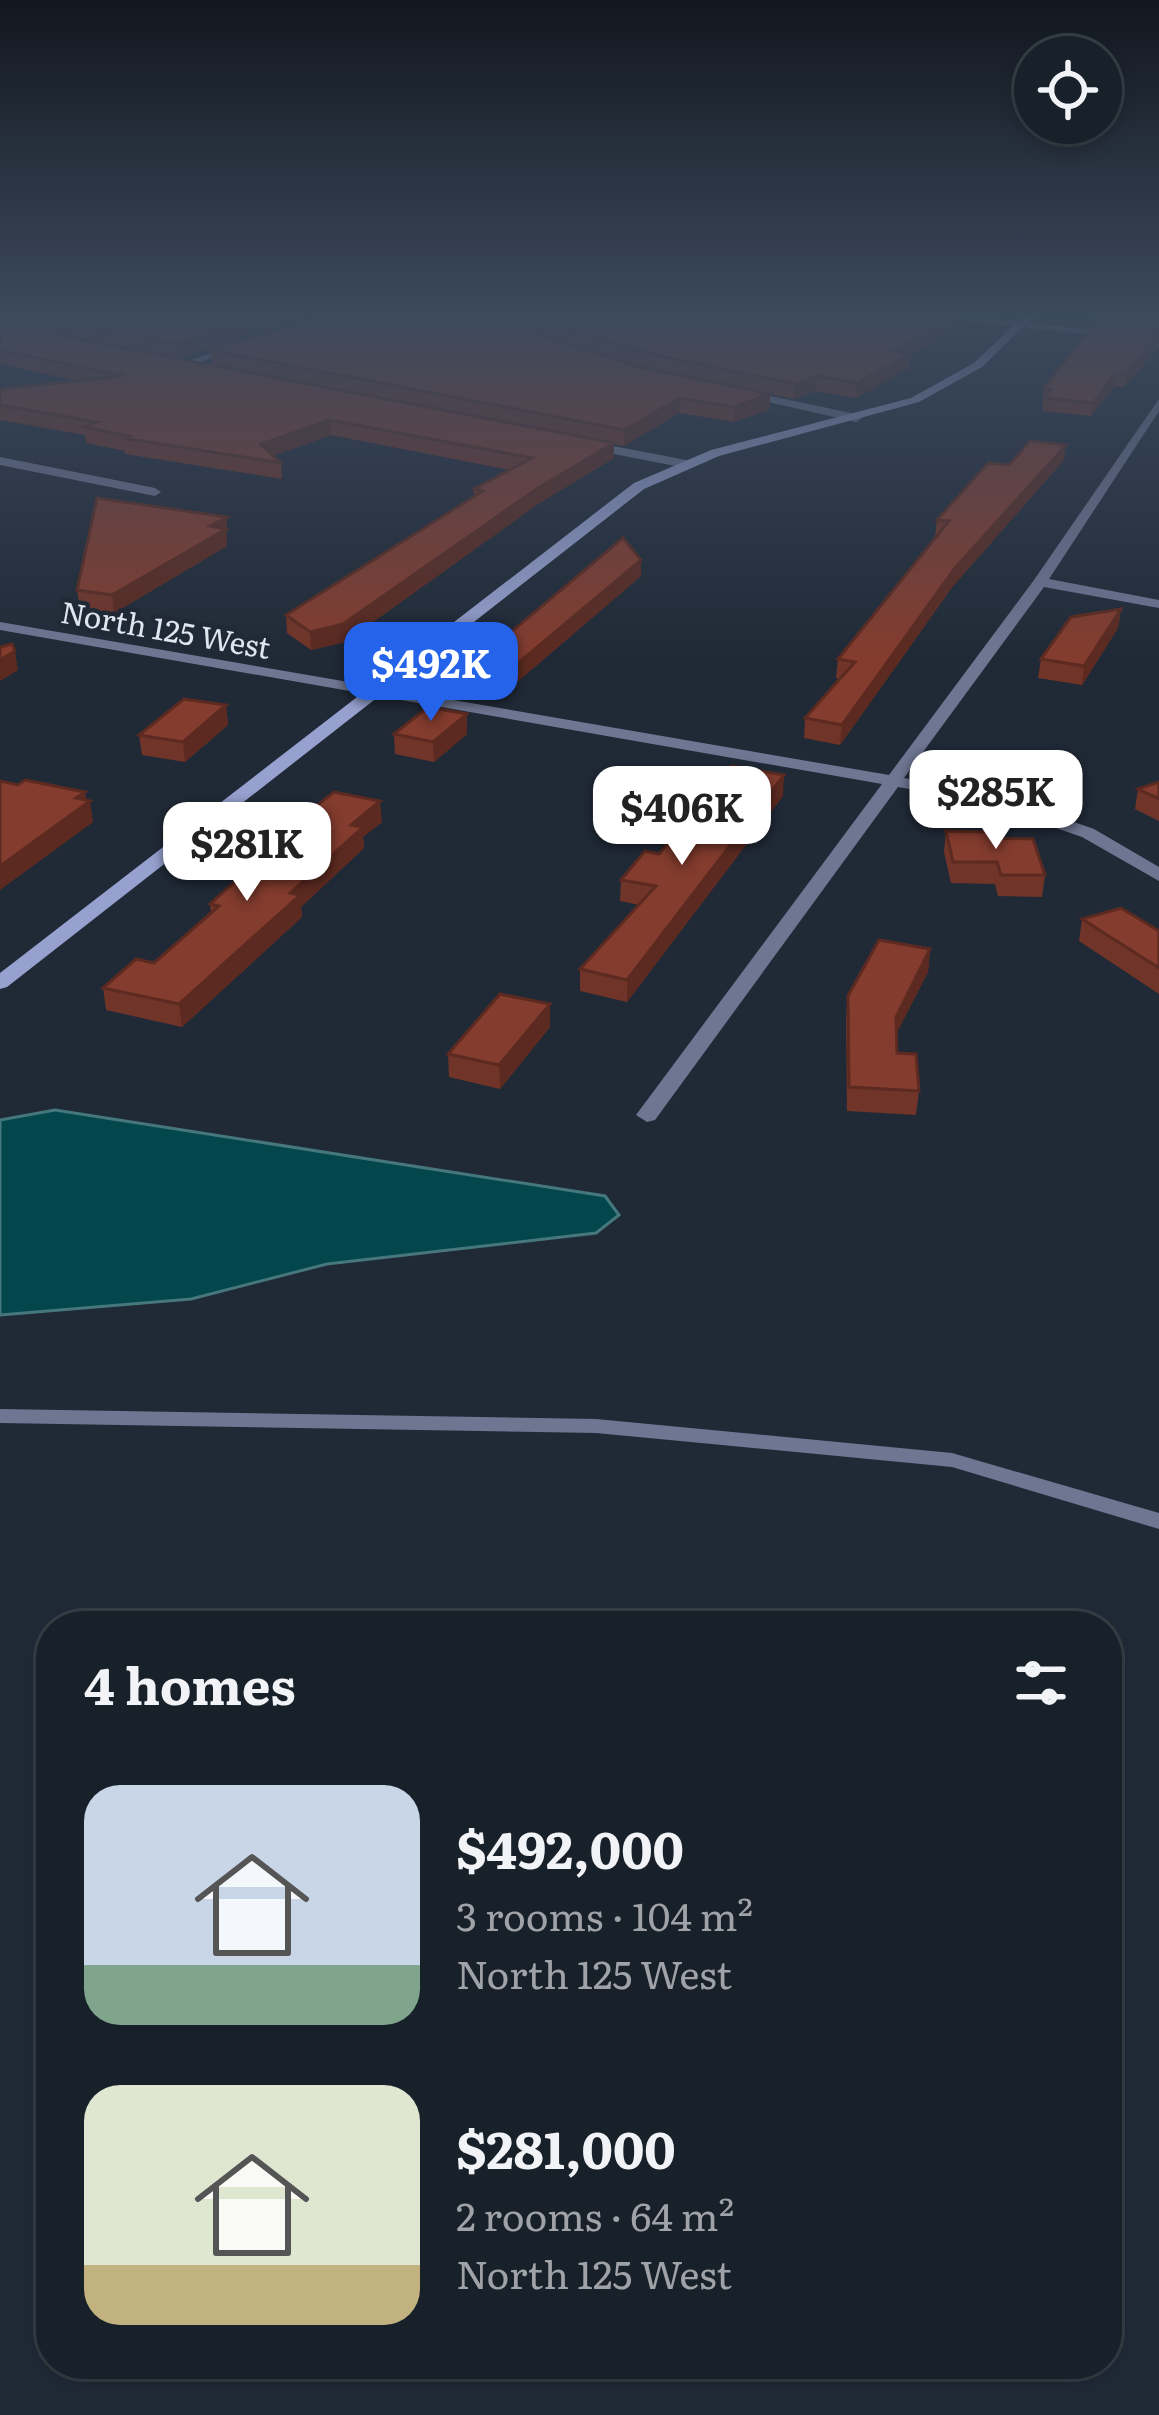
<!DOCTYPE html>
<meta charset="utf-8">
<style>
body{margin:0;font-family:Literata,serif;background:#212831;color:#f1f3f6;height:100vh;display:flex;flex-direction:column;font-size:45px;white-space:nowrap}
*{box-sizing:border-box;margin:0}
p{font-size:39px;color:#9fa3a8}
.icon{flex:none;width:66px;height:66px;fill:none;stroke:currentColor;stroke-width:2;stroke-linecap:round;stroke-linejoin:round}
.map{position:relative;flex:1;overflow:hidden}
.sheet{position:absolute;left:36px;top:1611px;width:1086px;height:768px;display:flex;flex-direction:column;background:#182029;border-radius:48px;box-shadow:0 6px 18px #0003,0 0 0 3px #363e46}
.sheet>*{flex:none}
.buttons{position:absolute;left:1014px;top:36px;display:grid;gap:24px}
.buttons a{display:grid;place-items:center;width:108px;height:108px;border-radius:50%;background:#182029;box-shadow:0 6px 18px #0003,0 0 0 3px #363e46;font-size:60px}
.price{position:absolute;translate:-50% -102px;padding:0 27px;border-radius:24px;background:#fff;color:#222;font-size:39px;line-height:78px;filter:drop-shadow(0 3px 6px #0008)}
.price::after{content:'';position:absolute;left:50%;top:72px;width:36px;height:27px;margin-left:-18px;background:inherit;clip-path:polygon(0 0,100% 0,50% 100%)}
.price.selected{background:#2563eb;color:#fff}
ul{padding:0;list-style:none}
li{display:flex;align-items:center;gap:36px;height:300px;padding:0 48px}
li span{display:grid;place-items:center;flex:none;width:336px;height:240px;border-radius:36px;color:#555}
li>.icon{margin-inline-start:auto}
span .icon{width:144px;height:144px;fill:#fffc;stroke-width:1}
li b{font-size:51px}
h2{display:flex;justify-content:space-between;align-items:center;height:144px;padding:0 48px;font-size:51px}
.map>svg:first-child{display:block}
.water{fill:#03474c;stroke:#45777d;stroke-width:3}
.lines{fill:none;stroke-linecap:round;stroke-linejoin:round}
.lane{fill:#6e7692;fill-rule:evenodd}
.street{fill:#6e7692;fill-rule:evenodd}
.secondary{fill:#96a1cf;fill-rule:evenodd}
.wall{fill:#713428}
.shaded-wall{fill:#5c2a20}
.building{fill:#833c2e;stroke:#5c2a20;stroke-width:3}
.labels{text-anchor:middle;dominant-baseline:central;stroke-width:9;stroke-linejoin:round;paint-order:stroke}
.far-street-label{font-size:30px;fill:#dfe6ef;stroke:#202a37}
</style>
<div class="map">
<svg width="1159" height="2415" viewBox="0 0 1159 2415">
<rect width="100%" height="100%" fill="#202a37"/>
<!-- water -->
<polygon class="water" points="55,1110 605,1196 619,1215 596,1233 327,1264 191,1299 0,1315 0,1120"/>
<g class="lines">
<!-- lane -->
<polygon class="lane" points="0,1409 596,1419 952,1453 1159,1513 1159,1529 952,1467 596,1433 0,1423"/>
<!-- street -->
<g class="street">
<polygon points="920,316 960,316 1159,336 1159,342"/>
<polygon points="237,343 246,345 185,368 176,366"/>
<polygon points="737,389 856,414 862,418 856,422 733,394"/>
<polygon points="1159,399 1159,411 1049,579 1159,600 1159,608 1044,587 904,778 991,793 1094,829 1159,867 1159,881 1082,837 981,802 898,787 655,1120 647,1122 636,1115 882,784 0,630 0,622 889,775 1034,580"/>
<polygon points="582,440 686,460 692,464 686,468 578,447"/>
<polygon points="0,457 155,488 161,492 155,496 0,465"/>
</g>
<!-- secondary -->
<polygon class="secondary" points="1023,316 1034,316 982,367 919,402 719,456 644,489 7,987 0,989 0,973 634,483 711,450 911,398 974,363"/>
</g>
<!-- wall -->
<g class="wall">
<polygon points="0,316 81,340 460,413 212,364 211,350 648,368 486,316 927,316 952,319 951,332 911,354 910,368 856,398 816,391 794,399 770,394 770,409 734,422 679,413 624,446 614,444 614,458 538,504 345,642 311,650 287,633 286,615 474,496 474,489 510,470 331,435 273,456 281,463 282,479 125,454 125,451 86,443 85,435 0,420 0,389 79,381 0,364"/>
<polygon points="8,316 318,316 257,332 182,358 87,340"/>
<polygon points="1096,316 1159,316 1159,332 1095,325"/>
<polygon points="1159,332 1159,347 1124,387 1115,386 1091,416 1042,411 1044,388"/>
<polygon points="1064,460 953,586 840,745 804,738 805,718 840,679 836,678 838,659 935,537 937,520 1009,465"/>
<polygon points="227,517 227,546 114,613 80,608 77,590"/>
<polygon points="641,576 510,688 473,681 473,664"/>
<polygon points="1121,609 1118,628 1082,685 1038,678 1041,659"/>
<polygon points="226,705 228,725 185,762 142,755 139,735"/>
<polygon points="467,714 467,734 434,762 395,754 394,734"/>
<polygon points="1159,782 1159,821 1135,809 1138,789"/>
<polygon points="783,796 627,1002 580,991 580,969 639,905 620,901 621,880 659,854"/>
<polygon points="382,822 363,837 364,848 301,907 302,917 182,1027 106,1010 103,988 154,963 211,913 210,904 289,834 288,828"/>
<polygon points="946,831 1045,875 1042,897 998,896 995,884 951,883 944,852"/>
<polygon points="1082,919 1159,931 1159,994 1079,941"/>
<polygon points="930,949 928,972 896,1034 897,1053 919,1091 916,1115 847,1111 846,1019 848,996"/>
<polygon points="550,1004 550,1027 500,1089 449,1077 448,1054"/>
</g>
<!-- shaded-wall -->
<g class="shaded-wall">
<polygon points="263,316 318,316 257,332 182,358 180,344"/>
<polygon points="952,319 951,332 911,354 910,368 856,398 857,383 894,351"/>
<polygon points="1159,334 1157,346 1124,387 1126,374"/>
<polygon points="1116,373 1115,386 1091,416 1093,403"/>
<polygon points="817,376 816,391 794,399 795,384"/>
<polygon points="770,394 770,409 734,422 734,407"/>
<polygon points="680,398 679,413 624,446 624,430"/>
<polygon points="330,420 331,435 262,460 261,444"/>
<polygon points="614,443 614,458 538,504 345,642 311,650 310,632 538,488"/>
<polygon points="1066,445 1064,460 953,586 840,745 842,725 955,568"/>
<polygon points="227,517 227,546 114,613 112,595 210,526"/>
<polygon points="641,560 641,576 510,688 510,670"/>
<polygon points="1121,609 1118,628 1082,685 1084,666"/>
<polygon points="15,651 18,670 0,681 0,660"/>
<polygon points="226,705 228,725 185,762 183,742"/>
<polygon points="467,714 467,734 434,762 433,742"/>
<polygon points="784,775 783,796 627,1002 627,980"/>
<polygon points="85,792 87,804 90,801 93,822 0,890 0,866"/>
<polygon points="380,801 382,822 363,837 364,848 301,907 302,917 182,1027 179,1004 290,893 351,825"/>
<polygon points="930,949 928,972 893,1040 896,1017"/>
<polygon points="550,1004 550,1027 500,1089 499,1065"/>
</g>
<!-- building -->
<g class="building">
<polygon points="0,316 81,340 614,443 538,488 343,624 310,632 286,615 483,491 474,489 532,458 330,420 261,444 281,463 123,438 129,436 84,427 97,422 0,405 0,389 123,376 0,350"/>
<polygon points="52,316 263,316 180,344 85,326"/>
<polygon points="325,316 481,316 640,367 770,394 734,407 680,398 624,430 211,350"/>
<polygon points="529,316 927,316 952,319 894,351 911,353 857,383 817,376 795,384 648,353"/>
<polygon points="1092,327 1159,332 1159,334 1126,374 1116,373 1093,403 1044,398 1051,389 1044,388"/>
<polygon points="1030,441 1066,445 955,568 842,725 805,718 855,662 838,659 949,521 937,520 988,463 1009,465"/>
<polygon points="97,498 227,517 210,526 226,529 112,595 77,590"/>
<polygon points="623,538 641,560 510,670 473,664"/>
<polygon points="1121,609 1084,666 1041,659 1071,617"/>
<polygon points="12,644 15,651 0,660 0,647"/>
<polygon points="184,699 226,705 183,742 139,735"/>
<polygon points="428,707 467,714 433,742 394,734"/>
<polygon points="732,766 784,775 627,980 580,969 656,886 621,880 645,851 659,854"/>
<polygon points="25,780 85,792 76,798 90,801 0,866 0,781 18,785"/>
<polygon points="1159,782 1159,799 1138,789"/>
<polygon points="334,792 380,801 351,825 363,827 290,893 300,895 179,1004 103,988 136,959 154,963 219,906 210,904 294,829 288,828"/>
<polygon points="946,831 990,832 992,838 1033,839 1045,875 1001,875 997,862 953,862"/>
<polygon points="1121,908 1159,931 1159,968 1082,919"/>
<polygon points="879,940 930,949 896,1017 897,1053 916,1054 919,1091 849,1087 848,996"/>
<polygon points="500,994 550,1004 499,1065 448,1054"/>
</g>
<!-- sky -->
<linearGradient id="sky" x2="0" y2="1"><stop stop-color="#12171e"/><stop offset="0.48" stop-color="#3c4a5e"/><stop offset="1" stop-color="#3c4a5e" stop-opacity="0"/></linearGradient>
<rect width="1159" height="654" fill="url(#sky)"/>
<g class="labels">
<!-- far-street labels -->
<g class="far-street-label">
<text transform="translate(166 628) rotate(10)">North 125 West</text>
</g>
</g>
</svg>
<div class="buttons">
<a><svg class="icon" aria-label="locate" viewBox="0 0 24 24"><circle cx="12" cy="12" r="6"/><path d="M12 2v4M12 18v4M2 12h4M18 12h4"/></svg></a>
</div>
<b class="price selected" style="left:431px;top:724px">$492K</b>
<b class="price" style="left:996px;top:852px">$285K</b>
<b class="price" style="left:682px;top:868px">$406K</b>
<b class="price" style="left:247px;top:904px">$281K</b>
<section class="sheet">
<h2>4 homes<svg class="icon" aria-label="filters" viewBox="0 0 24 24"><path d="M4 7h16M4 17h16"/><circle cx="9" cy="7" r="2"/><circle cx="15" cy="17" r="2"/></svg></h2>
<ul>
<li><span style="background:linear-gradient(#c9d6e8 75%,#7fa58c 0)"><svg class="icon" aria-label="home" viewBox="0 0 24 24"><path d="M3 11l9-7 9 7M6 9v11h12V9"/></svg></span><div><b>$492,000</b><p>3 rooms · 104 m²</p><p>North 125 West</p></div></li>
<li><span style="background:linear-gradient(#dfe7d0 75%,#c2b280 0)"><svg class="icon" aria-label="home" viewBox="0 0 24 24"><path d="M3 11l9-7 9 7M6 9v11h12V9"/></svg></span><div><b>$281,000</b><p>2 rooms · 64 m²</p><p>North 125 West</p></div></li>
</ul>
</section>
</div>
